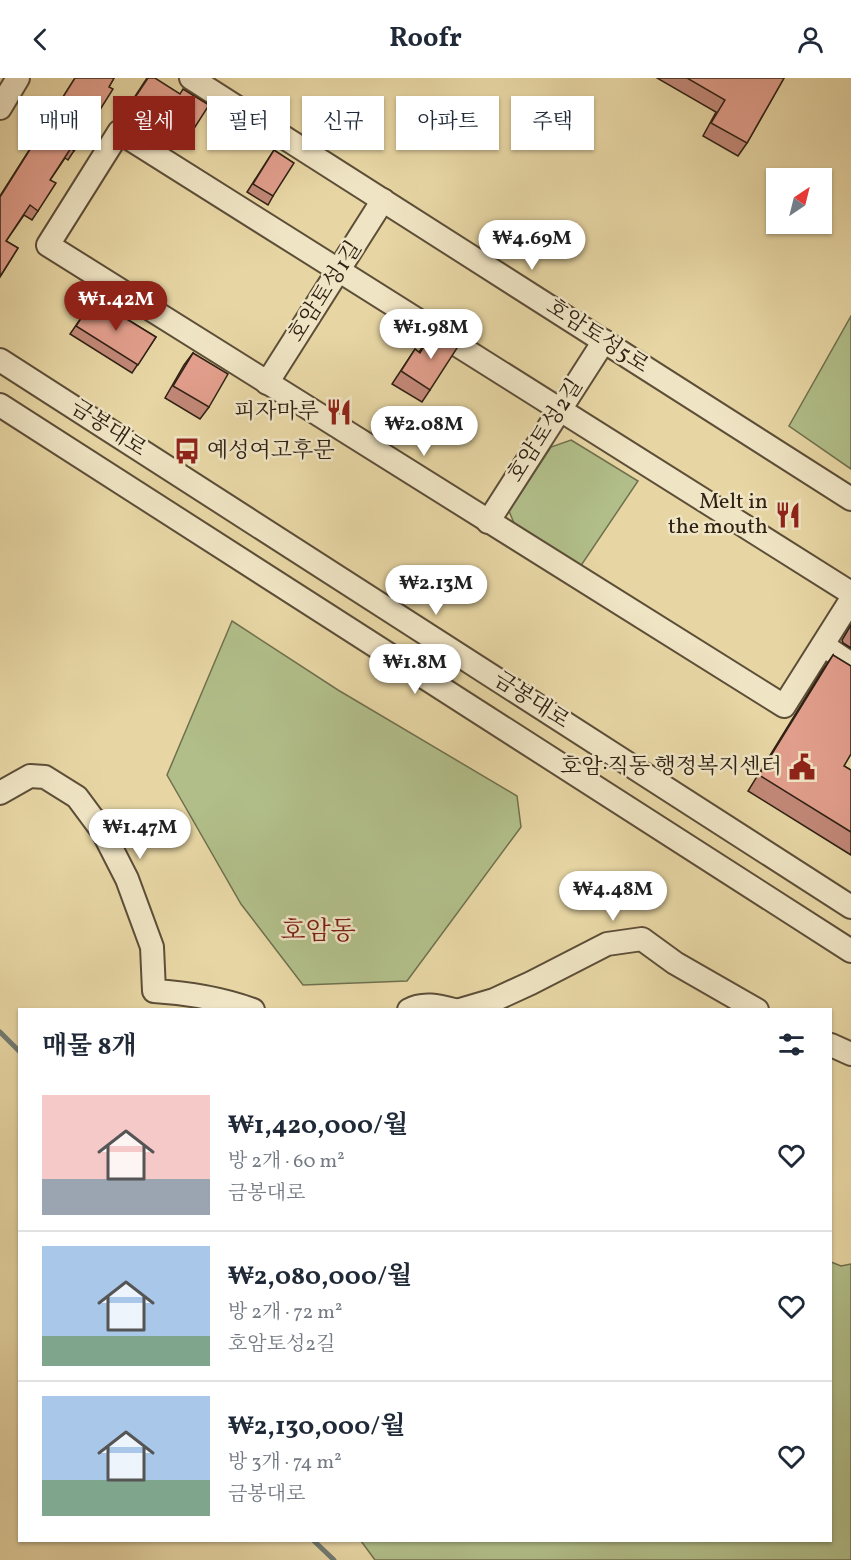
<!DOCTYPE html>
<html lang="ko">
<meta charset="utf-8">
<style>
body{margin:0;font-family:Vollkorn,"Noto Serif KR",serif;background:#f6f6f7;color:#1f2937;height:100vh;display:flex;flex-direction:column;font-size:22px;white-space:nowrap}
*{box-sizing:border-box;margin:0}
p{font-size:20px;color:#747a83}
.icon{flex:none;width:33px;height:33px;fill:none;stroke:currentColor;stroke-width:2;stroke-linecap:round;stroke-linejoin:round}
.map{position:relative;flex:1;overflow:hidden}
.side{position:absolute;left:18px;top:930px;width:814px;height:534px;display:flex;flex-direction:column;background:#fff;border-radius:0px;box-shadow:0 2px 4px #0004}
.side>*{flex:none}
.guide{position:absolute;left:18px;top:18px;width:816px;height:54px;display:flex;gap:12px}
.needle{width:39px;rotate:35deg}
.tools{position:absolute;left:766px;top:90px;display:grid;gap:12px}
.tools a{display:grid;place-items:center;width:66px;height:66px;border-radius:0px;background:#fff;box-shadow:0 2px 4px #0004;font-size:30px}
.price{position:absolute;translate:-50% -51px;padding:0 14px;border-radius:21px;background:#fff;color:#222;font-size:20px;line-height:39px;filter:drop-shadow(0 2px 3px #0008)}
.price::after{content:'';position:absolute;left:50%;top:36px;width:18px;height:14px;margin-left:-9px;background:inherit;clip-path:polygon(0 0,100% 0,50% 100%)}
.price.active{background:#8f2418;color:#fff}
ul{padding:0;list-style:none}
li{display:flex;align-items:center;gap:18px;height:150px;padding:0 24px}
li+li{border-top:2px solid #e0e1e3}
li span{display:grid;place-items:center;flex:none;width:168px;height:120px;border-radius:0px;color:#555}
li>.icon{margin-inline-start:auto}
span .icon{width:72px;height:72px;fill:#fffc;stroke-width:1}
li b{font-size:26px}
h2{display:flex;justify-content:space-between;align-items:center;height:72px;padding:0 24px;font-size:26px}
.tag{padding:0 21px;border-radius:0px;background:#fff;box-shadow:0 2px 4px #0004;font-size:21px;line-height:54px}
.tag.active{background:#8f2418;color:#fff}
header{display:flex;justify-content:space-between;align-items:center;height:78px;padding:0 24px;background:#fff;font-size:27px;font-weight:700}
.map>svg:first-child{display:block}
.green{fill:#b1be89;stroke:#70704e;stroke-width:1.5}
.lines{fill:none;stroke-linecap:round;stroke-linejoin:round}
.stream{stroke:#717a73;stroke-width:5}
.minor-casing{stroke:#5d4e38;stroke-width:26}
.minor{stroke:#efe4c4;stroke-width:22}
.wall{fill:#c28878;stroke:#2f2114;stroke-width:1.5}
.building{fill:#e19e8c;stroke:#2f2114;stroke-width:1.5}
.labels{text-anchor:middle;dominant-baseline:central;stroke-width:5;stroke-linejoin:round;paint-order:stroke}
.street-label{font-size:22px;fill:#2f2114;stroke:#efe4c4}
.poi-label{font-size:22px;fill:#2f2114;stroke:#efe4c4;text-anchor:end}
.quarter-label{font-size:26px;fill:#7a1f14;stroke:#efe4c4}
</style>
<header><svg class="icon" aria-label="back" viewBox="0 0 24 24"><path d="M15 5l-7 7 7 7"/></svg>Roofr<svg class="icon" aria-label="person" viewBox="0 0 24 24"><circle cx="12" cy="8" r="4"/><path d="M4 21q1-7 8-7t8 7"/></svg></header>
<div class="map">
<svg width="851" height="1482" viewBox="0 0 851 1482">
<rect width="100%" height="100%" fill="#e7d6a4"/>
<filter id="stains"><feTurbulence type="fractalNoise" baseFrequency=".00333" numOctaves="4"/><feColorMatrix values="0 0 0 0 .2 0 0 0 0 .09 0 0 0 0 .02 0 0 0 .5 -.17"/></filter>
<radialGradient id="worn" r=".72"><stop offset=".6" stop-color="#630" stop-opacity="0"/><stop offset="1" stop-color="#630" stop-opacity=".3"/></radialGradient>
<!-- green -->
<g class="green">
<polygon points="851,238 851,391 789,348"/>
<polygon points="571,362 638,403 580,489 516,450 509,433 551,369"/>
<polygon points="232,543 338,612 517,718 521,749 407,903 303,907 241,826 167,697"/>
<polygon points="831,1184 841,1188 851,1186 851,1482 375,1482 361,1463 831,1462"/>
</g>
<g class="lines">
<!-- stream -->
<g class="stream">
<polyline points="0,954 20,974"/>
<polyline points="313,1462 334,1482"/>
</g>
<!-- minor casing -->
<g class="minor-casing">
<g id="minor">
<polyline points="191,0 851,421"/>
<polyline points="0,30 18,0"/>
<polyline points="0,282 851,829"/>
<polyline points="267,305 383,122"/>
<polyline points="0,327 851,873"/>
<polyline points="488,444 604,263"/>
<polyline points="851,515 119,54 48,167 784,628 851,522"/>
<polyline points="823,567 851,586"/>
<path d="M 0,715 L 30,698 L 45,699 L 77,719 L 103,754 L 127,801 L 152,869 L 154,913 C 188,915 220,920 253,932"/>
<path d="M 409,932 C 423,924 439,928 454,932"/>
<polyline points="460,932 494,922 531,905 607,866 642,861 675,885 757,932"/>
<polyline points="831,967 851,976"/>
</g>
</g>
<!-- minor -->
<use href="#minor" class="minor"/>
</g>
<!-- wall -->
<g class="wall">
<polygon points="75,0 114,0 109,9 93,44 68,82 65,80 50,102 38,133 32,142 24,137 6,163 18,170 0,199 0,118"/>
<polygon points="147,0 188,60 182,69 126,32"/>
<polygon points="657,0 784,0 747,65 738,78 703,58 716,34"/>
<polygon points="274,72 273,118 268,127 247,114"/>
<polygon points="94,221 156,259 132,295 70,256"/>
<polygon points="435,251 430,312 422,324 392,306 415,271 419,274"/>
<polygon points="193,275 209,329 200,341 165,320 184,287"/>
<polygon points="851,547 851,570 843,565 842,562"/>
<polygon points="833,577 844,688 851,692 851,777 748,713 822,593"/>
</g>
<!-- building -->
<g class="building">
<polygon points="75,0 114,0 109,9 113,11 74,73 71,70 50,102 56,105 38,133 30,127 6,163 18,170 1,197 0,197 0,119"/>
<polygon points="148,0 155,0 180,16 183,11 209,27 188,60 132,24"/>
<polygon points="687,0 784,0 747,65 711,45 725,22"/>
<polygon points="274,72 294,85 273,118 253,106"/>
<polygon points="94,221 156,259 138,287 76,248"/>
<polygon points="435,251 459,267 430,312 401,293 415,271 420,275"/>
<polygon points="193,275 228,296 209,329 173,308"/>
<polygon points="833,577 851,588 851,676 844,688 851,692 851,754 759,697"/>
</g>
<!-- icons -->
<defs>
<g id="restaurant-bare" transform="scale(2.07)"><path d="M-5-6h1v4h1v-4h1v4h1v-4h1v5L-1.5 .5V6h-2V.5L-5-1ZM5-6V6H3V1.5H1.5Q1.5-4 5-6Z" fill="#8f2418" stroke="#efe4c4" stroke-width="2.5" paint-order="stroke"/></g>
<g id="bus-bare" transform="scale(2.07)"><path d="M-5-6H5V4H4V6H2V4H-2V6H-4V4H-5ZM-3.5-4V0h7V-4ZM-3.5 1.2v1.5H-2V1.2ZM2 1.2v1.5H3.5V1.2Z" fill="#8f2418" stroke="#efe4c4" stroke-width="2.5" paint-order="stroke"/></g>
<g id="civic-bare" transform="scale(2.07)"><path d="M-.6-6.5H3V-4.5H.6V-3L4-1V1h2V6H-6V1h2V-1L-.6-3ZM-1.2 2.5V6h2.4V2.5Z" fill="#8f2418" stroke="#efe4c4" stroke-width="2.5" paint-order="stroke"/></g>
</defs>
<g fill-rule="evenodd">
<use href="#restaurant-bare" x="339" y="334"/>
<use href="#bus-bare" x="187" y="373"/>
<use href="#restaurant-bare" x="788" y="437"/>
<use href="#civic-bare" x="802" y="689"/>
</g>
<g class="labels">
<!-- street labels -->
<g class="street-label">
<text transform="translate(326 214) rotate(-57)">호암토성1길</text>
<text transform="translate(597 259) rotate(33)">호암토성5로</text>
<text transform="translate(108 351) rotate(33)">금봉대로</text>
<text transform="translate(546 353) rotate(-57)">호암토성2길</text>
<text transform="translate(531 623) rotate(33)">금봉대로</text>
</g>
<!-- poi labels -->
<g class="poi-label">
<text x="319" y="334">피자마루</text>
<text x="207" y="373" text-anchor="start">예성여고후문</text>
<text x="768" y="424">Melt in<tspan x="768" dy="25">the mouth</tspan></text>
<text x="782" y="689">호암·직동 행정복지센터</text>
</g>
<!-- quarter labels -->
<g class="quarter-label">
<text x="318" y="854">호암동</text>
</g>
</g>
<rect width="100%" height="100%" filter="url(#stains)"/>
<rect width="100%" height="100%" fill="url(#worn)"/>
</svg>
<div class="tools">
<a><svg class="needle" viewBox="-14 -14 28 28"><path d="M0-13l5 13h-10z" fill="#e53935"/><path d="M0 13l5-13h-10z" fill="#747a83"/></svg></a>
</div>
<b class="price" style="left:532px;top:193px">₩4.69M</b>
<b class="price active" style="left:116px;top:254px">₩1.42M</b>
<b class="price" style="left:431px;top:282px">₩1.98M</b>
<b class="price" style="left:424px;top:379px">₩2.08M</b>
<b class="price" style="left:436px;top:538px">₩2.13M</b>
<b class="price" style="left:415px;top:617px">₩1.8M</b>
<b class="price" style="left:140px;top:782px">₩1.47M</b>
<b class="price" style="left:613px;top:844px">₩4.48M</b>
<div class="guide">
<a class="tag">매매</a>
<a class="tag active">월세</a>
<a class="tag">필터</a>
<a class="tag">신규</a>
<a class="tag">아파트</a>
<a class="tag">주택</a>
</div>
<section class="side">
<h2>매물 8개<svg class="icon" aria-label="filters" viewBox="0 0 24 24"><path d="M4 7h16M4 17h16"/><circle cx="9" cy="7" r="2"/><circle cx="15" cy="17" r="2"/></svg></h2>
<ul>
<li><span style="background:linear-gradient(#f6c9c9 70%,#9aa5b1 0)"><svg class="icon" aria-label="home" viewBox="0 0 24 24"><path d="M3 11l9-7 9 7M6 9v11h12V9"/></svg></span><div><b>₩1,420,000/월</b><p>방 2개 · 60 m²</p><p>금봉대로</p></div><svg class="icon" aria-label="heart" viewBox="0 0 24 24"><path d="M12 20l-8-8c-3-5 5-10 8-4 3-6 11-1 8 4z"/></svg></li>
<li><span style="background:linear-gradient(#a9c7e8 75%,#7fa58c 0)"><svg class="icon" aria-label="home" viewBox="0 0 24 24"><path d="M3 11l9-7 9 7M6 9v11h12V9"/></svg></span><div><b>₩2,080,000/월</b><p>방 2개 · 72 m²</p><p>호암토성2길</p></div><svg class="icon" aria-label="heart" viewBox="0 0 24 24"><path d="M12 20l-8-8c-3-5 5-10 8-4 3-6 11-1 8 4z"/></svg></li>
<li><span style="background:linear-gradient(#a9c7e8 70%,#7fa58c 0)"><svg class="icon" aria-label="home" viewBox="0 0 24 24"><path d="M3 11l9-7 9 7M6 9v11h12V9"/></svg></span><div><b>₩2,130,000/월</b><p>방 3개 · 74 m²</p><p>금봉대로</p></div><svg class="icon" aria-label="heart" viewBox="0 0 24 24"><path d="M12 20l-8-8c-3-5 5-10 8-4 3-6 11-1 8 4z"/></svg></li>
</ul>
</section>
</div>
